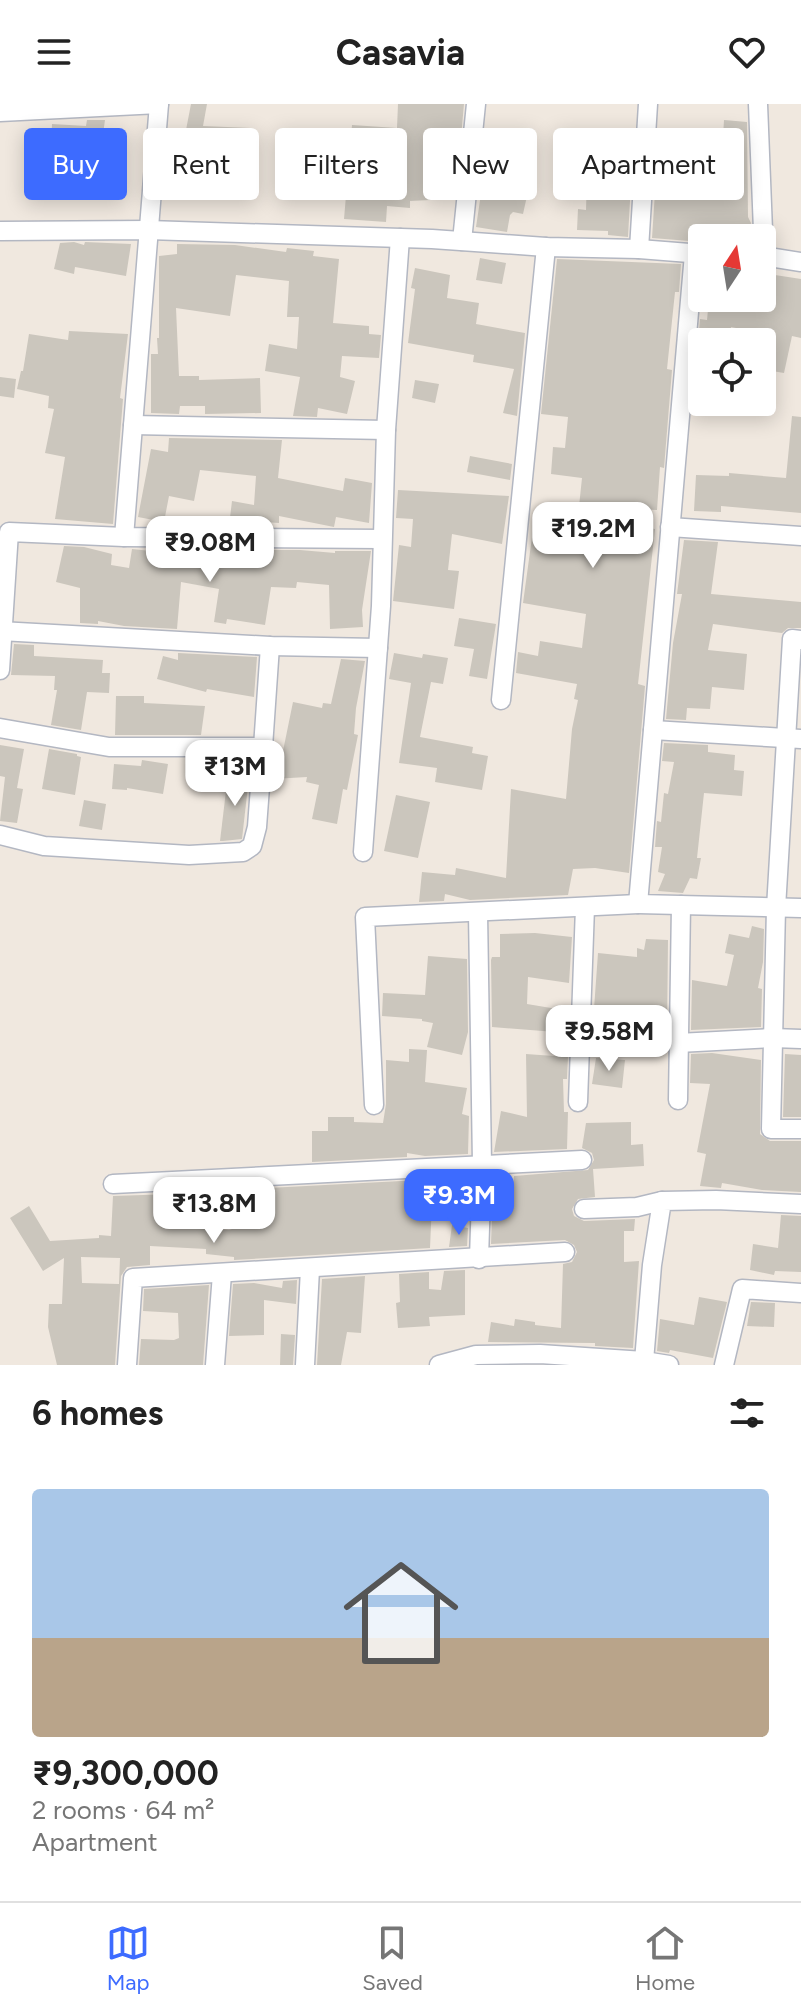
<!DOCTYPE html>
<meta charset="utf-8">
<style>
body{margin:0;font-family:Figtree,sans-serif;background:#f2f2f2;color:#222;height:100vh;display:flex;flex-direction:column;font-size:30px;white-space:nowrap}
*{box-sizing:border-box;margin:0}
p{font-size:26px;color:#767676}
.icon{flex:none;width:44px;height:44px;fill:none;stroke:currentColor;stroke-width:2;stroke-linecap:round;stroke-linejoin:round}
.map{position:relative;height:1261px;overflow:hidden}
.panel{display:flex;flex-direction:column;background:#fff;flex:1}
.panel>*{flex:none}
.banner{position:absolute;left:24px;top:24px;width:754px;height:72px;display:flex;gap:16px}
.needle{width:52px;rotate:12deg}
.buttons{position:absolute;left:688px;top:120px;display:grid;gap:16px}
.buttons a{display:grid;place-items:center;width:88px;height:88px;border-radius:8px;background:#fff;box-shadow:0 4px 20px #0003;font-size:40px}
.price{position:absolute;translate:-50% -68px;padding:0 18px;border-radius:16px;background:#fff;color:#222;font-size:26px;line-height:52px;filter:drop-shadow(0 2px 4px #0008)}
.price::after{content:'';position:absolute;left:50%;top:48px;width:24px;height:18px;margin-left:-12px;background:inherit;clip-path:polygon(0 0,100% 0,50% 100%)}
.price.active{background:#3d6bff;color:#fff}
ul{padding:0;list-style:none}
li{display:grid;align-content:center;gap:16px;height:424px;padding:0 32px}
li span{display:grid;place-items:center;height:248px;border-radius:8px;color:#555}
li>.icon{margin-inline-start:auto}
span .icon{width:144px;height:144px;fill:#fffc;stroke-width:1}
li b{font-size:34px}
h2{display:flex;justify-content:space-between;align-items:center;height:96px;padding:0 32px;font-size:34px}
.tag{padding:0 28px;border-radius:8px;background:#fff;box-shadow:0 4px 20px #0003;font-size:28px;line-height:72px}
.tag.active{background:#3d6bff;color:#fff}
header{display:flex;justify-content:space-between;align-items:center;height:104px;padding:0 32px;background:#fff;font-size:36px;font-weight:700}
.dock{display:flex;justify-content:space-around;align-items:center;height:112px;border-top:2px solid #e0e0e0;background:#fff;font-size:22px;color:#767676}
.dock a{display:grid;justify-items:center;gap:4px}
.dock .active{color:#3d6bff}
.map>svg:first-child{display:block}
.building{fill:#cbc6bd;fill-rule:evenodd}
.lines{fill:none;stroke-linecap:round;stroke-linejoin:round}
.minor-casing{stroke:#b3b7c2;stroke-width:21}
.minor{stroke:#fff;stroke-width:18}
</style>
<header><svg class="icon" aria-label="menu" viewBox="0 0 24 24"><path d="M4 6h16M4 12h16M4 18h16"/></svg>Casavia<svg class="icon" aria-label="heart" viewBox="0 0 24 24"><path d="M12 20l-8-8c-3-5 5-10 8-4 3-6 11-1 8 4z"/></svg></header>
<div class="map">
<svg width="801" height="1261" viewBox="0 0 801 1261">
<rect width="100%" height="100%" fill="#f0e8df"/>
<!-- building -->
<g class="building">
<polygon points="191,0 207,0 203,22 251,24 250,40 206,39 205,47 191,45 190,51 172,48 176,24 186,26"/>
<polygon points="398,0 464,0 461,33 451,31 449,82 451,95 410,97 410,104 387,102 386,118 344,115 352,21 397,24"/>
<polygon points="87,16 105,16 101,44 70,39 68,64 50,63 52,20 86,22"/>
<polygon points="724,16 747,18 748,113 751,119 748,134 702,134 702,138 652,134 657,57 721,65"/>
<polygon points="490,33 512,35 510,58 488,56"/>
<polygon points="618,40 633,43 628,133 608,131 608,127 577,126 578,105 586,106 587,70 583,69 586,48 616,53"/>
<polygon points="482,83 527,92 523,110 513,108 510,111 507,128 476,123"/>
<polygon points="74,138 84,141 85,138 131,140 126,172 75,163 74,170 54,165 60,139"/>
<polygon points="177,140 235,141 286,148 287,144 314,147 313,152 339,155 333,219 369,222 369,230 381,231 379,254 342,252 340,273 355,277 347,310 318,304 317,313 293,312 300,273 265,267 269,240 297,245 299,213 287,213 289,177 236,171 230,212 176,204 179,272 199,272 199,276 260,274 261,309 205,310 205,302 180,302 179,310 151,309 151,250 158,250 157,234 159,234 159,152 177,150"/>
<polygon points="480,154 506,159 502,180 476,176"/>
<polygon points="557,155 681,160 679,188 675,188 667,265 672,266 664,364 660,363 657,406 617,404 615,418 655,425 638,580 645,582 629,769 595,764 573,765 568,791 470,796 445,790 444,797 419,798 422,768 455,771 456,764 506,774 511,685 566,695 572,625 578,596 574,595 577,580 516,569 518,548 538,552 540,537 582,544 586,510 523,499 536,404 578,412 582,374 551,370 553,343 565,344 568,313 541,310"/>
<polygon points="415,164 450,171 447,194 479,199 476,220 525,229 517,312 503,309 514,265 473,258 474,251 408,239 415,185 411,184"/>
<polygon points="762,169 801,175 801,234 792,232 784,269 766,266 770,248 762,246 762,238 754,238 756,228 731,223 729,238 698,238 700,215 707,216 709,194 762,194"/>
<polygon points="69,227 128,230 120,294 123,295 113,420 55,415 65,353 45,349 54,305 48,304 49,292 17,285 21,267 23,267 29,230 68,236"/>
<polygon points="0,273 16,275 14,294 0,292"/>
<polygon points="415,276 439,280 435,299 412,294"/>
<polygon points="792,312 801,313 801,409 721,402 721,408 694,407 696,371 729,372 729,369 786,374"/>
<polygon points="169,334 282,336 278,374 343,387 345,374 372,379 369,419 336,413 334,423 279,412 279,419 250,417 250,422 229,422 232,397 254,401 256,372 200,366 194,397 169,392 164,418 138,413 151,345 168,348"/>
<polygon points="470,352 512,360 510,376 467,368"/>
<polygon points="398,386 509,392 502,440 452,430 448,466 459,467 454,505 393,497 399,441 411,443 413,415 396,414"/>
<polygon points="684,436 718,438 711,490 801,498 801,524 788,524 782,529 713,520 708,546 747,550 744,586 712,583 710,605 687,604 686,616 666,615 673,539 682,490 677,490"/>
<polygon points="64,442 84,443 112,450 111,461 129,464 132,445 160,448 161,445 180,445 183,448 215,454 217,446 300,446 335,449 335,447 371,447 362,506 363,523 330,525 329,481 297,478 296,484 271,483 265,521 227,515 226,520 214,518 219,485 181,478 177,525 124,522 98,517 98,520 80,519 80,484 56,478"/>
<polygon points="459,514 496,520 487,575 469,572 474,545 454,542"/>
<polygon points="14,540 34,541 34,552 103,556 102,569 110,569 109,589 87,588 81,626 51,621 57,586 54,586 55,572 11,571"/>
<polygon points="178,549 257,553 254,593 207,585 206,588 157,575 163,552 178,556"/>
<polygon points="394,549 422,554 423,550 448,554 443,580 431,578 420,633 473,643 472,649 488,652 482,686 435,678 437,664 399,659 411,579 389,575"/>
<polygon points="341,555 365,557 356,604 354,630 358,631 347,686 343,685 337,720 312,715 319,681 306,678 307,673 273,675 275,648 283,647 293,598 322,604 323,599 331,600"/>
<polygon points="116,592 144,592 144,599 205,602 201,631 115,631"/>
<polygon points="664,639 708,641 708,648 735,651 734,666 744,667 742,692 704,689 697,754 701,754 697,775 690,774 683,789 658,787 665,770 658,768 662,743 655,743 657,717 661,718 664,689 668,690 674,658 662,657"/>
<polygon points="0,641 24,645 17,684 23,685 17,719 0,717 5,673 0,672"/>
<polygon points="49,645 77,650 77,652 81,653 75,691 42,685"/>
<polygon points="142,656 168,660 163,690 127,684 127,686 112,685 114,660 141,662"/>
<polygon points="228,670 249,673 242,735 223,737 220,737"/>
<polygon points="396,691 430,698 418,754 384,747"/>
<polygon points="84,696 106,700 102,726 79,722"/>
<polygon points="752,822 764,825 763,858 758,884 762,885 761,923 691,926 692,876 727,882 734,851 725,849 729,830 749,834"/>
<polygon points="535,829 572,833 569,879 528,873 527,900 569,907 568,929 492,923 491,856 492,853 500,853 500,830"/>
<polygon points="646,835 668,836 667,931 632,927 629,940 592,933 598,849 637,853 637,844 644,846"/>
<polygon points="428,852 467,855 468,928 462,951 427,943 433,919 422,917 422,915 382,912 383,889 425,891"/>
<polygon points="409,945 427,946 425,978 467,984 462,1010 469,1012 468,1050 425,1052 407,1049 407,1053 312,1058 312,1027 328,1027 328,1013 354,1013 354,1018 383,1019 386,1000 386,956 409,958"/>
<polygon points="712,949 761,956 760,1030 770,1037 801,1037 801,1088 762,1086 722,1079 721,1084 700,1082 706,1050 697,1048 710,980 690,979 691,950"/>
<polygon points="526,950 568,953 567,975 563,975 564,1008 568,1008 567,1045 494,1048 501,1007 527,1013"/>
<polygon points="785,950 801,951 801,1013 783,1013"/>
<polygon points="596,954 625,956 622,984 592,980"/>
<polygon points="631,1018 631,1041 643,1040 644,1062 593,1065 595,1093 578,1095 572,1105 574,1112 584,1117 635,1115 634,1127 624,1127 624,1158 639,1157 633,1244 595,1242 595,1239 488,1238 491,1218 514,1222 515,1215 535,1218 535,1221 561,1224 563,1160 572,1158 577,1148 574,1141 565,1136 491,1140 493,1081 513,1082 514,1072 588,1066 594,1056 592,1049 582,1044 586,1019"/>
<path d="M 420,1076 L 419,1097 L 432,1098 L 430,1144 L 234,1156 L 234,1153 L 206,1150 L 206,1145 L 150,1142 L 150,1161 L 127,1163 L 121,1172 L 115,1261 L 57,1261 L 48,1223 L 49,1200 L 62,1200 L 64,1154 L 43,1167 L 10,1114 L 29,1102 L 50,1137 L 99,1134 L 99,1131 L 111,1132 L 113,1092 L 204,1089 L 203,1124 L 229,1126 L 232,1125 L 231,1086 ZM 81,1153 L 120,1154 L 119,1180 L 82,1179 Z"/>
<polygon points="781,1111 801,1112 801,1168 775,1167 774,1171 750,1166 753,1140 778,1144"/>
<polygon points="452,1121 468,1124 467,1142 449,1143"/>
<polygon points="465,1166 465,1211 429,1213 430,1222 398,1224 396,1199 400,1198 399,1170 429,1168 429,1185 441,1186 444,1167"/>
<polygon points="365,1172 361,1229 347,1228 341,1261 317,1261 322,1175"/>
<polygon points="297,1176 296,1200 264,1196 264,1231 229,1232 233,1180 254,1179 282,1184 283,1177"/>
<polygon points="209,1181 203,1261 139,1261 141,1235 174,1236 179,1234 178,1209 143,1207 144,1185"/>
<polygon points="699,1193 727,1198 713,1254 670,1246 669,1249 657,1247 660,1215 694,1221"/>
<polygon points="751,1198 775,1199 774,1223 747,1222"/>
<polygon points="281,1230 295,1231 293,1261 280,1261"/>
</g>
<g class="lines">
<!-- minor casing -->
<g class="minor-casing">
<g id="minor">
<polyline points="159,0 124,433 381,435"/>
<polyline points="758,0 764,152"/>
<polyline points="0,8 159,0"/>
<polyline points="0,127 148,126 432,135 546,143 639,145 702,150"/>
<polyline points="462,137 476,0"/>
<polyline points="639,145 648,0"/>
<polyline points="694,150 638,800 801,804"/>
<polyline points="762,152 801,158"/>
<polyline points="133,321 386,326"/>
<polyline points="670,423 801,432"/>
<polyline points="0,527 270,542 378,544"/>
<polyline points="801,536 792,535 776,804 771,1025 801,1025"/>
<polyline points="0,566 9,428 124,433"/>
<polyline points="501,596 546,143"/>
<polyline points="0,624 109,643 263,643 270,542"/>
<polyline points="653,626 801,635"/>
<polyline points="0,731 44,742 189,751 243,748 252,742 257,723 263,643"/>
<polyline points="363,748 381,502 386,326 400,134"/>
<polyline points="478,809 482,1060 479,1155"/>
<polyline points="678,939 773,934 801,935"/>
<polyline points="678,996 681,801"/>
<polyline points="578,998 585,803"/>
<polyline points="374,1001 365,813 638,800"/>
<polyline points="113,1080 582,1056"/>
<polyline points="584,1105 637,1103 662,1097"/>
<polyline points="127,1261 133,1174 565,1148"/>
<polyline points="215,1261 222,1170"/>
<polyline points="305,1261 310,1165"/>
<polyline points="439,1261 476,1251 540,1250 644,1257 652,1161 662,1097 716,1096 801,1100"/>
<polyline points="643,1261 644,1257 669,1261"/>
<polyline points="724,1261 742,1185 801,1189"/>
</g>
</g>
<!-- minor -->
<use href="#minor" class="minor"/>
</g>
</svg>
<div class="buttons">
<a><svg class="needle" viewBox="-14 -14 28 28"><path d="M0-13l5 13h-10z" fill="#e53935"/><path d="M0 13l5-13h-10z" fill="#767676"/></svg></a>
<a><svg class="icon" aria-label="locate" viewBox="0 0 24 24"><circle cx="12" cy="12" r="6"/><path d="M12 2v4M12 18v4M2 12h4M18 12h4"/></svg></a>
</div>
<b class="price" style="left:593px;top:466px">₹19.2M</b>
<b class="price" style="left:210px;top:480px">₹9.08M</b>
<b class="price" style="left:235px;top:704px">₹13M</b>
<b class="price" style="left:609px;top:969px">₹9.58M</b>
<b class="price active" style="left:459px;top:1133px">₹9.3M</b>
<b class="price" style="left:214px;top:1141px">₹13.8M</b>
<div class="banner">
<a class="tag active">Buy</a>
<a class="tag">Rent</a>
<a class="tag">Filters</a>
<a class="tag">New</a>
<a class="tag">Apartment</a>
</div>
</div>
<section class="panel">
<h2>6 homes<svg class="icon" aria-label="filters" viewBox="0 0 24 24"><path d="M4 7h16M4 17h16"/><circle cx="9" cy="7" r="2"/><circle cx="15" cy="17" r="2"/></svg></h2>
<ul>
<li><span style="background:linear-gradient(#a9c7e8 60%,#b9a48a 0)"><svg class="icon" aria-label="home" viewBox="0 0 24 24"><path d="M3 11l9-7 9 7M6 9v11h12V9"/></svg></span><div><b>₹9,300,000</b><p>2 rooms · 64 m²</p><p>Apartment</p></div></li>
</ul>
</section>
<nav class="dock">
<a class="active"><svg class="icon" aria-label="map" viewBox="0 0 24 24"><path d="M3 6l6-2 6 2 6-2v14l-6 2-6-2-6 2zM9 4v14M15 6v14"/></svg>Map</a>
<a><svg class="icon" aria-label="saved" viewBox="0 0 24 24"><path d="M7 4h10v16l-5-4-5 4z"/></svg>Saved</a>
<a><svg class="icon" aria-label="home" viewBox="0 0 24 24"><path d="M3 11l9-7 9 7M6 9v11h12V9"/></svg>Home</a>
</nav>
